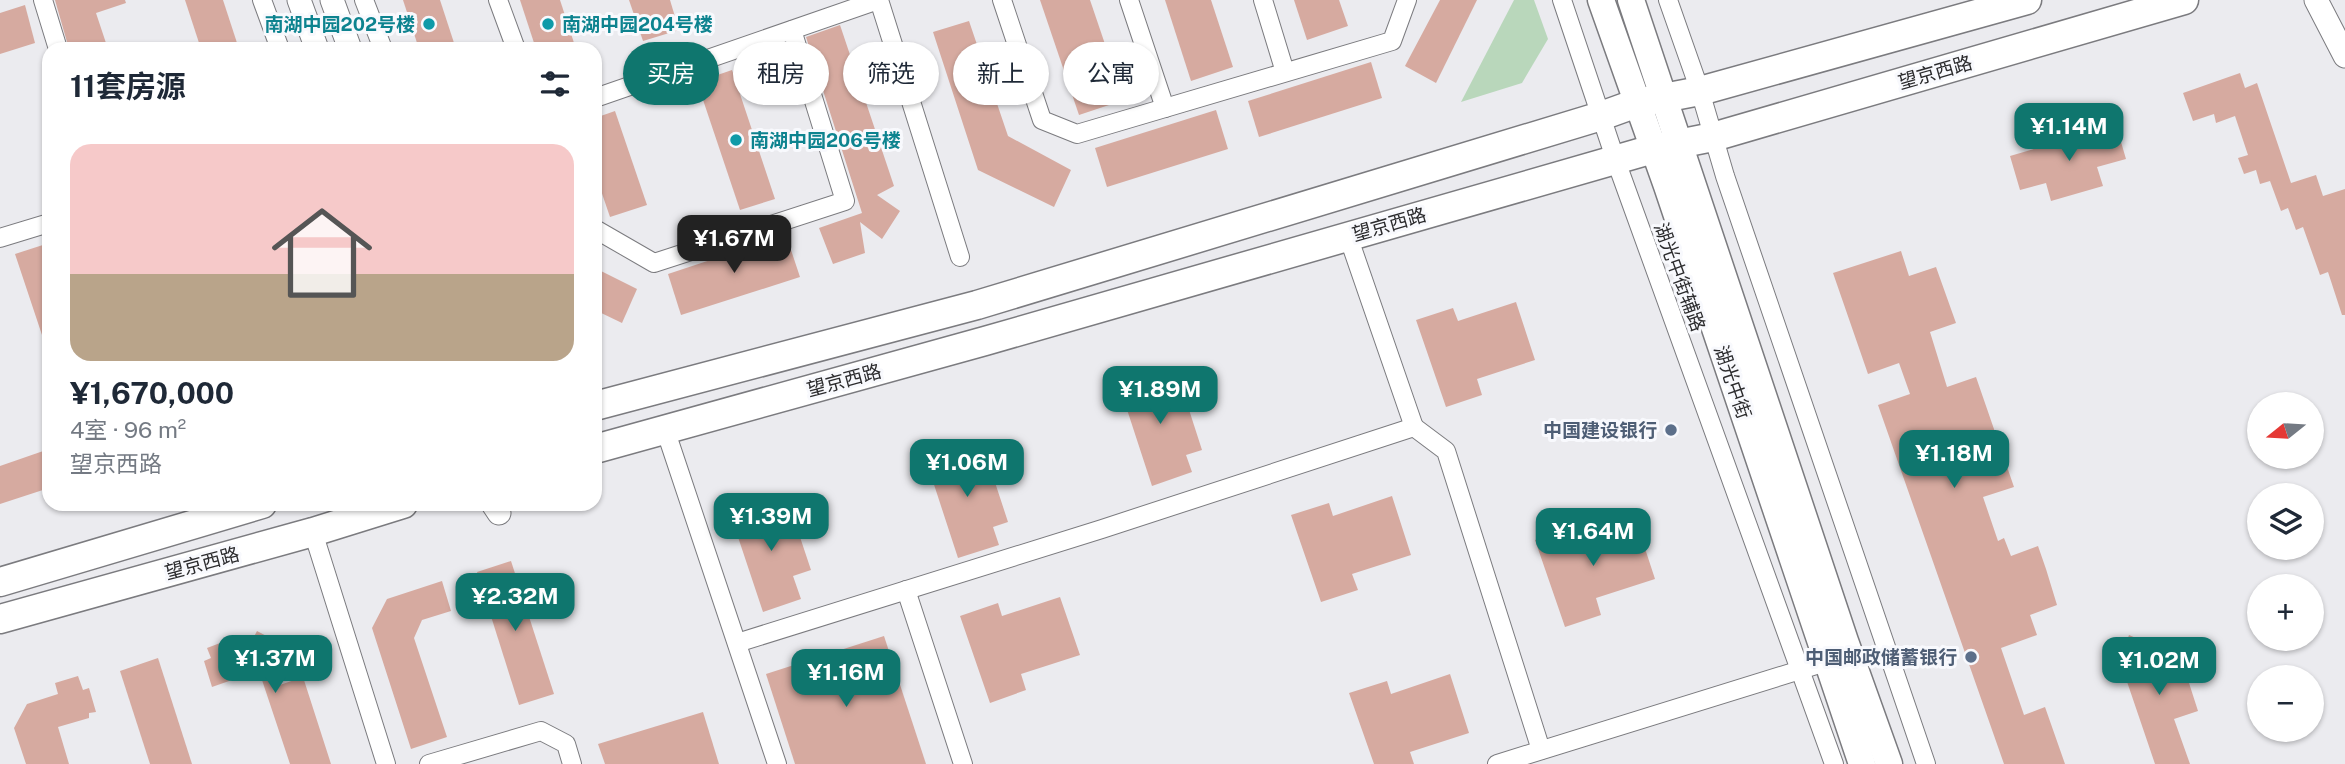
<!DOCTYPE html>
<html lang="zh">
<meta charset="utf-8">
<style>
body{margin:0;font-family:"Public Sans","Noto Sans SC",sans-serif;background:#f6f6f7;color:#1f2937;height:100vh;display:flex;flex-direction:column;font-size:26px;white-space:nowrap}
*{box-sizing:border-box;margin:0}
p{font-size:23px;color:#747a83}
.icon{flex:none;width:38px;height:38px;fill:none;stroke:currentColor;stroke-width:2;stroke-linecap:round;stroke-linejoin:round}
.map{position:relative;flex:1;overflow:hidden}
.details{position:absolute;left:42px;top:42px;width:560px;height:469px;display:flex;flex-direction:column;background:#fff;border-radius:21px;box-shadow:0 2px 5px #0004}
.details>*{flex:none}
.guide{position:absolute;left:623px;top:42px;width:665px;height:63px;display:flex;gap:14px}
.needle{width:46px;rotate:252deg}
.buttons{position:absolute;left:2247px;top:392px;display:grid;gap:14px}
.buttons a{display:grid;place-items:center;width:77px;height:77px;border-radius:50%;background:#fff;box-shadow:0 2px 5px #0004;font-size:35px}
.price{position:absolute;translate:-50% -60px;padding:0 16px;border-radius:14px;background:#0f766e;color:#fff;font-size:23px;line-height:46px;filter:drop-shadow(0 2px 4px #0008)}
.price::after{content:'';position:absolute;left:50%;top:42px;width:21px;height:16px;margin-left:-10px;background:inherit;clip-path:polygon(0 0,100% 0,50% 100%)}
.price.selected{background:#222;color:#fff}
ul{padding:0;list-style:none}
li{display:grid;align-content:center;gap:14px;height:371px;padding:0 28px}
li+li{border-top:2px solid #e0e1e3}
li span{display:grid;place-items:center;height:217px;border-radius:21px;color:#555}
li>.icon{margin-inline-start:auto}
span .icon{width:126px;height:126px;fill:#fffc;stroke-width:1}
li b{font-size:30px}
h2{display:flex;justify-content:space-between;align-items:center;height:84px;padding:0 28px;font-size:30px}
.pill{padding:0 24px;border-radius:32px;background:#fff;box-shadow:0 2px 5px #0004;font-size:24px;line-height:63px}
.pill.selected{background:#0f766e;color:#fff}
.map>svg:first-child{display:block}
.green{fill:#b9d7bb}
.building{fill:#d6aaa0}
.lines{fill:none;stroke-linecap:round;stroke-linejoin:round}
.minor-casing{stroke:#7b7b7f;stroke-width:20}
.tertiary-casing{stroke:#7b7b7f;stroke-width:25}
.secondary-casing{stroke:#7b7b7f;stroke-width:29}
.primary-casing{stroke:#7b7b7f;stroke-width:31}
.minor{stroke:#fff;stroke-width:18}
.tertiary{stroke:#fff;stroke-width:23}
.secondary{stroke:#fff;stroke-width:26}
.primary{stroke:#fff;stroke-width:28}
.culture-dot{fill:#0f9aa8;stroke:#f8f9fd;stroke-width:2.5}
.service-dot{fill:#5c6f8a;stroke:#f8f9fd;stroke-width:2.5}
.labels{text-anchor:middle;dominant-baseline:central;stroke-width:6;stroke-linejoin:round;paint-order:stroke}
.culture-label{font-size:19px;font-weight:bold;fill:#0d838f;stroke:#f8f9fd;text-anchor:start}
.street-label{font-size:19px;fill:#2b2b2d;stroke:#f8f9fd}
.service-label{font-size:19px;font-weight:bold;fill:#4e5e75;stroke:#f8f9fd;text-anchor:end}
</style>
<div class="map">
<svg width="2345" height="764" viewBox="0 0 2345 764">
<rect width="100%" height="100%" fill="#ebebef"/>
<!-- green -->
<polygon class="green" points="1514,0 1534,0 1548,39 1522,83 1461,102"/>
<!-- building -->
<g class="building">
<polygon points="55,0 125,0 126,3 96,13 108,49 69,49"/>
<polygon points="185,0 223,0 239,49 201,49"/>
<polygon points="403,0 440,0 456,49 419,49"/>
<polygon points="520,0 560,0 576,49 536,49"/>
<polygon points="629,0 670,0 679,30 643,41"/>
<polygon points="1040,0 1090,0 1124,100 1079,115"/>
<polygon points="1165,0 1211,0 1233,67 1191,81"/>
<polygon points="1294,0 1339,0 1348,26 1307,40"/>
<polygon points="1440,0 1477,0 1436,83 1405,66"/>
<polygon points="25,5 35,43 0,54 0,13"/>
<polygon points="969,21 1008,136 1071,170 1054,207 978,170 933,32"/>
<polygon points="840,25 894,186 877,195 900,211 882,239 860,222 865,253 833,264 819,228 862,213 806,37"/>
<polygon points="1371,62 1382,98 1259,137 1248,101"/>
<polygon points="732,70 775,199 740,210 697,82"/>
<polygon points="2240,73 2245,88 2257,83 2291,183 2316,175 2323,196 2345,189 2345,315 2342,315 2328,272 2320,275 2303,227 2296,230 2288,208 2281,211 2270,181 2260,184 2256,170 2244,174 2238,158 2248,155 2235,116 2216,123 2214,114 2193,121 2183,93"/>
<polygon points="1216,110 1228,149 1107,187 1095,148"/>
<polygon points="615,111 647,205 610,217 595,173 595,118"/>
<polygon points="2116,125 2126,159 2097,167 2103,186 2051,201 2046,183 2020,190 2010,156"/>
<polygon points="786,235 800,277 681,315 668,274"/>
<polygon points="49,243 49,347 46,347 15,254"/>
<polygon points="1901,251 1909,276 1936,267 1956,323 1930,332 1947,387 1976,377 2014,487 1983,497 1998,541 2004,538 2011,556 2038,546 2046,569 2057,605 2030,615 2037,635 2001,648 2024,715 2045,707 2065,764 2004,764 1878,405 1910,394 1899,363 1868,374 1833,273"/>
<polygon points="595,268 637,289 622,323 595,310"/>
<polygon points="1516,302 1535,360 1477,379 1482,395 1446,407 1416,320 1453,308 1458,321"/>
<polygon points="1156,369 1165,394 1182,388 1202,450 1186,455 1192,472 1152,486 1118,382"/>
<polygon points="963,442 971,467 988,461 1008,522 993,527 999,545 958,558 924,454"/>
<polygon points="49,449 49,488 0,504 0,466"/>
<polygon points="1392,496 1411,555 1352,574 1358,590 1321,602 1291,515 1329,503 1333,516"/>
<polygon points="768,497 776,521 793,516 811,570 793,576 801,599 763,612 729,510"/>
<polygon points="1636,521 1655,579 1596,598 1601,615 1565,627 1535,540 1573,527 1577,540"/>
<polygon points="511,561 554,694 519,705 477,572"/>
<polygon points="442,581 451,611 422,620 414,638 447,737 411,749 372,628 387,599"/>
<polygon points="1060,597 1080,655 1021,674 1026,690 990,703 960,616 998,603 1002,616"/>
<polygon points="257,631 291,649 274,687 303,677 331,764 290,764 262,680 249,674 212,687 204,661 211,658 207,648 228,640 236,671"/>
<polygon points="2129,635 2181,658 2198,711 2174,719 2190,764 2155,764 2122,667 2118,665"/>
<polygon points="884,636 926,764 795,764 766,674"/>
<polygon points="158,658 192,764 150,764 120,671"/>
<polygon points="1450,674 1469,733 1410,752 1414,764 1374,764 1349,693 1387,681 1391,694"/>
<polygon points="78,676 83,690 89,688 96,712 89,713 89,718 58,727 69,764 26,764 14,728 27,704 58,694 55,683"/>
<polygon points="703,712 719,764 605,764 598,744"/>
</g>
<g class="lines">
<!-- minor casing -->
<g class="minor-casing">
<g id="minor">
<polyline points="43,0 58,49"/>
<polyline points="262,0 280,49"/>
<polyline points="364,0 383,49"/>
<polyline points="498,0 516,49"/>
<polyline points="879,0 960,257"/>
<polyline points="1002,0 1042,120 1077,134 1392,41 1407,0"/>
<polyline points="1129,0 1165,108"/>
<polyline points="1263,0 1285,72"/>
<polyline points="1562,0 1616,161 1834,764"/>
<polyline points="1668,0 1700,91 1725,176 1926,764"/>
<polyline points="595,98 878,0"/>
<polyline points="595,229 654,263 845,201 792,30"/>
<polyline points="1348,236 1414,427"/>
<polyline points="0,238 49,223"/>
<polyline points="665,429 777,764"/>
<polyline points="313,532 386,764"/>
<polyline points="906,590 963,764"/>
<polyline points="737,643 1102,529 1414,427 1446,451 1541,750"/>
<polyline points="429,764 541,731 566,744 572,764"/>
<polyline points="1497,764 1826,662"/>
</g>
</g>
<!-- tertiary casing -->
<g class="tertiary-casing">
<g id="tertiary">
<polyline points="299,0 317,49"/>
<polyline points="332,0 350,49"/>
<polyline points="2316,0 2345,56"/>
<polyline points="493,504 499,513"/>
</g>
</g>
<!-- secondary casing -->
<g class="secondary-casing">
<g id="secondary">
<polyline points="1601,0 1667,186 1862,764"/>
<polyline points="1631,0 1845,641 1889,764"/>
</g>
</g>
<!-- primary casing -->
<g class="primary-casing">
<g id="primary">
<polyline points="595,406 977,305 1601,116 1637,103 1700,91 2027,0"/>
<polyline points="595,449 985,341 1653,149 1713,137 2184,0"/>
<polyline points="0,582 262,504"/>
<polyline points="0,619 313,532 403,504"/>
</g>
</g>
<!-- minor -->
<use href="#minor" class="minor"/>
<!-- tertiary -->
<use href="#tertiary" class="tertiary"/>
<!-- secondary -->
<use href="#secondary" class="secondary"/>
<!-- primary -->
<use href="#primary" class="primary"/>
</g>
<!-- markers -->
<g class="culture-dot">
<circle cx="429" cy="24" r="7"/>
<circle cx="548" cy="24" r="7"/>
<circle cx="736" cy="140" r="7"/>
</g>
<g class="service-dot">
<circle cx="1671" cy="430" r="7"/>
<circle cx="1971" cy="657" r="7"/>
</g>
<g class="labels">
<!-- culture labels -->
<g class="culture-label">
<text x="415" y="24" text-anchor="end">南湖中园202号楼</text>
<text x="562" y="24">南湖中园204号楼</text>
<text x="750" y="140">南湖中园206号楼</text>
</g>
<!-- street labels -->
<g class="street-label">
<text transform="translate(1935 72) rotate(-16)">望京西路</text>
<text transform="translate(1389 224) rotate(-16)">望京西路</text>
<text transform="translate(1680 277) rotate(70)">湖光中街辅路</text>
<text transform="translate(844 380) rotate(-15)">望京西路</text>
<text transform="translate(1733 382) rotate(71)">湖光中街</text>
<text transform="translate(202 563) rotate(-15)">望京西路</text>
</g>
<!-- service labels -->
<g class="service-label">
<text x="1657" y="430">中国建设银行</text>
<text x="1957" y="657">中国邮政储蓄银行</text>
</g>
</g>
</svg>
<div class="buttons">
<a><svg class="needle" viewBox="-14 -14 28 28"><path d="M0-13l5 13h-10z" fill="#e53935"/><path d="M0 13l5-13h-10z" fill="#747a83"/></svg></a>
<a><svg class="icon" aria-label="layers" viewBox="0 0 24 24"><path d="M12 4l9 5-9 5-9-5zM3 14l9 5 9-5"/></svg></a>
<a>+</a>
<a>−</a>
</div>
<b class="price" style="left:2069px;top:163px">¥1.14M</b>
<b class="price selected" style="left:734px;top:275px">¥1.67M</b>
<b class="price" style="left:1160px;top:426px">¥1.89M</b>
<b class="price" style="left:1954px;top:490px">¥1.18M</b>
<b class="price" style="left:967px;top:499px">¥1.06M</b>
<b class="price" style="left:771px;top:553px">¥1.39M</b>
<b class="price" style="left:1593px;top:568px">¥1.64M</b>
<b class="price" style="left:515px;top:633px">¥2.32M</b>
<b class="price" style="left:275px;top:695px">¥1.37M</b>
<b class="price" style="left:2159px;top:697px">¥1.02M</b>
<b class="price" style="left:846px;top:709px">¥1.16M</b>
<div class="guide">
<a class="pill selected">买房</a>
<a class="pill">租房</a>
<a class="pill">筛选</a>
<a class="pill">新上</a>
<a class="pill">公寓</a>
</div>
<section class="details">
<h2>11套房源<svg class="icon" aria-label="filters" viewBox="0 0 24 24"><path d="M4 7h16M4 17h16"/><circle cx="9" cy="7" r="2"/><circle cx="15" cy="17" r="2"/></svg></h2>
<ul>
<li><span style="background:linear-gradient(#f6c9c9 60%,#b9a48a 0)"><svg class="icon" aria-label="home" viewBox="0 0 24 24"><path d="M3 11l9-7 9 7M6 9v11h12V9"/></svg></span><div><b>¥1,670,000</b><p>4室 · 96 m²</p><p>望京西路</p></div></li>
</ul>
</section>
</div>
